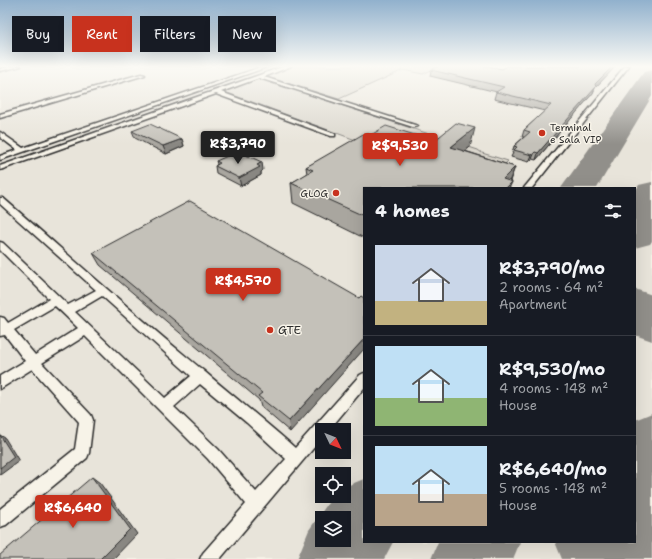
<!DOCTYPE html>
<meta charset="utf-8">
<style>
body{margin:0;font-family:"Shantell Sans",sans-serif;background:#20242c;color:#f1f3f6;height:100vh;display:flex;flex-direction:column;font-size:15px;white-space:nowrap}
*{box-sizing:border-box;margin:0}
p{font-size:13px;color:#9ea1a6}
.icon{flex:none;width:22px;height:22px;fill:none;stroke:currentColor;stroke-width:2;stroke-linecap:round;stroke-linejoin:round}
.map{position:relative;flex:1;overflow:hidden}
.panel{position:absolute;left:363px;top:187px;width:273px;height:356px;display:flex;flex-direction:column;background:#171b24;border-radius:0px;box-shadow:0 4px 16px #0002}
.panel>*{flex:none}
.banner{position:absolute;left:12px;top:16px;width:291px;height:36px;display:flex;gap:8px}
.needle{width:26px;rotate:133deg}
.buttons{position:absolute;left:315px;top:423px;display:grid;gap:8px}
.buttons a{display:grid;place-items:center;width:36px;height:36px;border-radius:0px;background:#171b24;box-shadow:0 4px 16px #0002;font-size:20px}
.price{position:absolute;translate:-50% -34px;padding:0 9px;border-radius:4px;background:#c8321e;color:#fff;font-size:13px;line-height:26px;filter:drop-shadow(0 1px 2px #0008)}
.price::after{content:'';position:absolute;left:50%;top:24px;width:12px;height:9px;margin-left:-6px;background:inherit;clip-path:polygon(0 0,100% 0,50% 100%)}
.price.selected{background:#222;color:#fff}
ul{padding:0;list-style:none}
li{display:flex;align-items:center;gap:12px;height:100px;padding:0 12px}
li+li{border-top:1px solid #363941}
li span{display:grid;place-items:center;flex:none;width:112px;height:80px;border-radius:0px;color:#555}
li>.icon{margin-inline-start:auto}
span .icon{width:48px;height:48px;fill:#fffc;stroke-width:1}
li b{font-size:17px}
h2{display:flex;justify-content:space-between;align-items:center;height:48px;padding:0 12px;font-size:17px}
.pill{padding:0 14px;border-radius:0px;background:#171b24;box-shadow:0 4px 16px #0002;font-size:14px;line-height:36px}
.pill.selected{background:#c8321e;color:#fff}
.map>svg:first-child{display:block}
.built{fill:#e8e4da;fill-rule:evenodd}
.green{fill:#dad6cc;stroke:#82807c}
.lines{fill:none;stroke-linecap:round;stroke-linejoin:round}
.taxiway{fill:#918f8a;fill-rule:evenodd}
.service-casing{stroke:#2b2b2b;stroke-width:3}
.service{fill:#f7f3e8;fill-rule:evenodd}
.wall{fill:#a9a69f;stroke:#2b2b2b}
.shaded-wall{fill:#898782;stroke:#2b2b2b}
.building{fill:#c4c1b9;stroke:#2b2b2b}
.poi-dot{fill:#c8321e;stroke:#f7f3e8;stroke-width:1.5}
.labels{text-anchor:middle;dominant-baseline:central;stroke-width:3;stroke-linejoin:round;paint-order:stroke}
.far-poi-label{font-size:10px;fill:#2b2b2b;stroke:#f7f3e8;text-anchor:start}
.poi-label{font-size:12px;fill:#2b2b2b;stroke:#f7f3e8;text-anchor:start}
</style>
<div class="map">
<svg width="652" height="559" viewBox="0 0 652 559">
<rect width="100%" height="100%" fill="#f7f3e8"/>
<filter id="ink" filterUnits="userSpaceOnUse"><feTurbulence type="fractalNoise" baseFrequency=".025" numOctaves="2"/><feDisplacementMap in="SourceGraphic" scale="8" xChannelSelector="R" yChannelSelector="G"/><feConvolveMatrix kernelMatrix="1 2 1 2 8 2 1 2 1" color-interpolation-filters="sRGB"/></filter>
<g filter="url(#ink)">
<!-- built -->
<path class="built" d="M 0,66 L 652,66 L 652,559 L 0,559 ZM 364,188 L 635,188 L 635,542 L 364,542 ZM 322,430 L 344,430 L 344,452 L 322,452 ZM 322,474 L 344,474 L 344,496 L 322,496 ZM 322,518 L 344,518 L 344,540 L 322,540 Z"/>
<!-- green -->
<g class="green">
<polygon points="293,66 439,66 423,74 403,70 339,99 264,76"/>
<polygon points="258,78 478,150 482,153 508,161 496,173 361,142 225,92 224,90"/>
</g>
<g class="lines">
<!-- taxiway -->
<g class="taxiway">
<polygon points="652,70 652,96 597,188 561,188 644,72"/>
<polygon points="652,182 652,241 650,244 635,248 635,191 639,185"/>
<polygon points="635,289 652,295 652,341 635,335"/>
<polygon points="652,413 652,559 562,559 555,542 635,542 635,420"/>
<path d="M 364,479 L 364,542 L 393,542 L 384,559 L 297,559 L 309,530 L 333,496 L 344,496 L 344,487 ZM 322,518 L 344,518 L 344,540 L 322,540 Z"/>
<polygon points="438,542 520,542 513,559 431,559"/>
</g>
<!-- service casing -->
<g class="service-casing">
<g id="service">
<polygon points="13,66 21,66 0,71 0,69"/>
<polygon points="264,66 270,66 0,160 0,156 17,150 0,137 0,132 23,148"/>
<polygon points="285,66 291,66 264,77 418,126 413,127 259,78 221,92 335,134 335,136 331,136 216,94 0,170 0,166"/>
<polygon points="625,66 629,66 532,188 524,188"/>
<polygon points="141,74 145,75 0,118 0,114"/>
<path d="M 0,198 L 3,198 C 70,256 136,316 205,372 C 235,398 265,421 295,448 L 360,375 L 364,373 L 364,388 L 329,430 L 322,430 L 322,438 L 220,559 L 200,559 L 203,553 L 246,504 L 208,459 L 85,336 L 42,363 L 91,415 L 93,420 L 89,453 L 87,458 L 6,525 L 0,527 L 0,509 L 75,449 L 79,422 L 32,369 L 0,389 L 0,376 L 25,361 L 5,335 L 0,336 L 0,317 L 4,318 L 8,323 L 49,299 L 0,250 L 0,242 L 3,243 L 68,305 L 96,290 L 0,204 ZM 102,296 L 191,376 L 165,398 L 75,312 ZM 55,306 C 63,313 70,320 78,328 L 35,355 L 14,330 ZM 200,384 L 247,423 L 286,459 L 256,492 L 218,449 L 174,407 Z"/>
</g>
</g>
<!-- service -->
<use href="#service" class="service"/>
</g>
<!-- wall -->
<g class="wall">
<polygon points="614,68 595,88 593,93 536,160 532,159 529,162 511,157 513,153 512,153 514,146 524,137 522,137 524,130 545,111 494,99 496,92 497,92 430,76 431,70 502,69"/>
<polygon points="132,131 182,139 184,146 166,154 135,138"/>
<polygon points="371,135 434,141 470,147 465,151 515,167 510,181 512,182 509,188 364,188 364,238 293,203 291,183 307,174 306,167"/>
<polygon points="216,161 263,170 261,172 261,175 241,186 216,173 215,166 217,164"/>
<polygon points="93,253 359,298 290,432 261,407 259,400 100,265"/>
</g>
<!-- shaded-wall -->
<g class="shaded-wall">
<polygon points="613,66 615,66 614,68 595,88 593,93 536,160 538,153 595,84"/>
<polygon points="475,128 470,147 447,166 451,147"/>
<polygon points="182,139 184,146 166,154 163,146"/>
<polygon points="535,152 532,159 529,162 532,155"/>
<polygon points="262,162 263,170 261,172 261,175 241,186 239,178 257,165"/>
<polygon points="515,167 507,187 512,182 509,188 500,188 503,179"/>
<polygon points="364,339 364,349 290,432 289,421"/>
<polygon points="0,435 5,438 19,461 0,475"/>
<polygon points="92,477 100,483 137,534 113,559 100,559"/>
</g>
<!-- building -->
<g class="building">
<polygon points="439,66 488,66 502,69 507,66 613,66 595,84 596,87 538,153 535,152 532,155 514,150 517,147 514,146 530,132 524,130 551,105 496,92 504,87 431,70"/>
<polygon points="456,123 475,128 451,147 515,167 503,179 512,182 506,188 364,188 364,216 291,183 313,170 306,167 365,133 371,135 386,126 434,141"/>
<polygon points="150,124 182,139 163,146 132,131"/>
<polygon points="241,153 262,162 257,165 260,167 239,178 215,166 220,163 216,161 232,154 235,156"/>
<polygon points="190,201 359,298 361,296 364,298 364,339 289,421 258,396 262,393 93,253"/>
<polygon points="0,435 14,457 0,468"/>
<polygon points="92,477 130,529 100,559 0,559 0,555"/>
</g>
</g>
<!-- sky -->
<linearGradient id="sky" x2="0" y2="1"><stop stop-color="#91b1cd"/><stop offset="0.46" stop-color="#fbfaf5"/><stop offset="1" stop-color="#fbfaf5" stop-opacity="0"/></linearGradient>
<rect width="652" height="144" fill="url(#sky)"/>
<!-- markers -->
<g class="poi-dot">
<circle cx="542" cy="133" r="4"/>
<circle cx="336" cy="193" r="4"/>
<circle cx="270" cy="330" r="4"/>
</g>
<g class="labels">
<!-- far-poi labels -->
<g class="far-poi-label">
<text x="550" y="127">Terminal<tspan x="550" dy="12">e Sala VIP</tspan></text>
<text x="328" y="193" text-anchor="end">GLOG</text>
</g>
<!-- poi labels -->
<g class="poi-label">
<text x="278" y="330">GTE</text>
</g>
</g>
</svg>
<div class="buttons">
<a><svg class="needle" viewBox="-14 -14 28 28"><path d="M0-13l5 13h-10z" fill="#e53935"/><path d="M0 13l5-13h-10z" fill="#9ea1a6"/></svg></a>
<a><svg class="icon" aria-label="locate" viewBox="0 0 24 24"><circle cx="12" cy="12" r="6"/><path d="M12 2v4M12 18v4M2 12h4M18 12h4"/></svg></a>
<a><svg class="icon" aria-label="layers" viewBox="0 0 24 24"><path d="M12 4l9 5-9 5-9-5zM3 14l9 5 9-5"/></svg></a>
</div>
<b class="price selected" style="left:238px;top:165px">R$3,790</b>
<b class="price" style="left:400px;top:167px">R$9,530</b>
<b class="price" style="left:243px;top:302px">R$4,570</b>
<b class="price" style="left:73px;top:529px">R$6,640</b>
<div class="banner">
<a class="pill">Buy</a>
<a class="pill selected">Rent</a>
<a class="pill">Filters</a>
<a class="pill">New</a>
</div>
<section class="panel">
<h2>4 homes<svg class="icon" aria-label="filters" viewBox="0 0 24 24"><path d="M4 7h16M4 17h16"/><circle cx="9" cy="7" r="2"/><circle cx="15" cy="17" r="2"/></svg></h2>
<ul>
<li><span style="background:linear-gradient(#c9d6e8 70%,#c2b280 0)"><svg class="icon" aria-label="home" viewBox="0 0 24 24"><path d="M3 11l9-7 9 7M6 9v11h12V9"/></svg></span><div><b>R$3,790/mo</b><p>2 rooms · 64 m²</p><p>Apartment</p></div></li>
<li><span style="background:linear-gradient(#bfe0f5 65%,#8fb573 0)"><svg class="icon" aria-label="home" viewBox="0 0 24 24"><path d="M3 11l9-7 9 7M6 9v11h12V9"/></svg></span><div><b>R$9,530/mo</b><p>4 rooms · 148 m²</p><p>House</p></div></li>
<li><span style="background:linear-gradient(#bfe0f5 60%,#b9a48a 0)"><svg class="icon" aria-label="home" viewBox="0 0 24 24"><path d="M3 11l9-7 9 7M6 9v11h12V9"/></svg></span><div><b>R$6,640/mo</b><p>5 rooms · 148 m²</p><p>House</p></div></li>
</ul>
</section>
</div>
